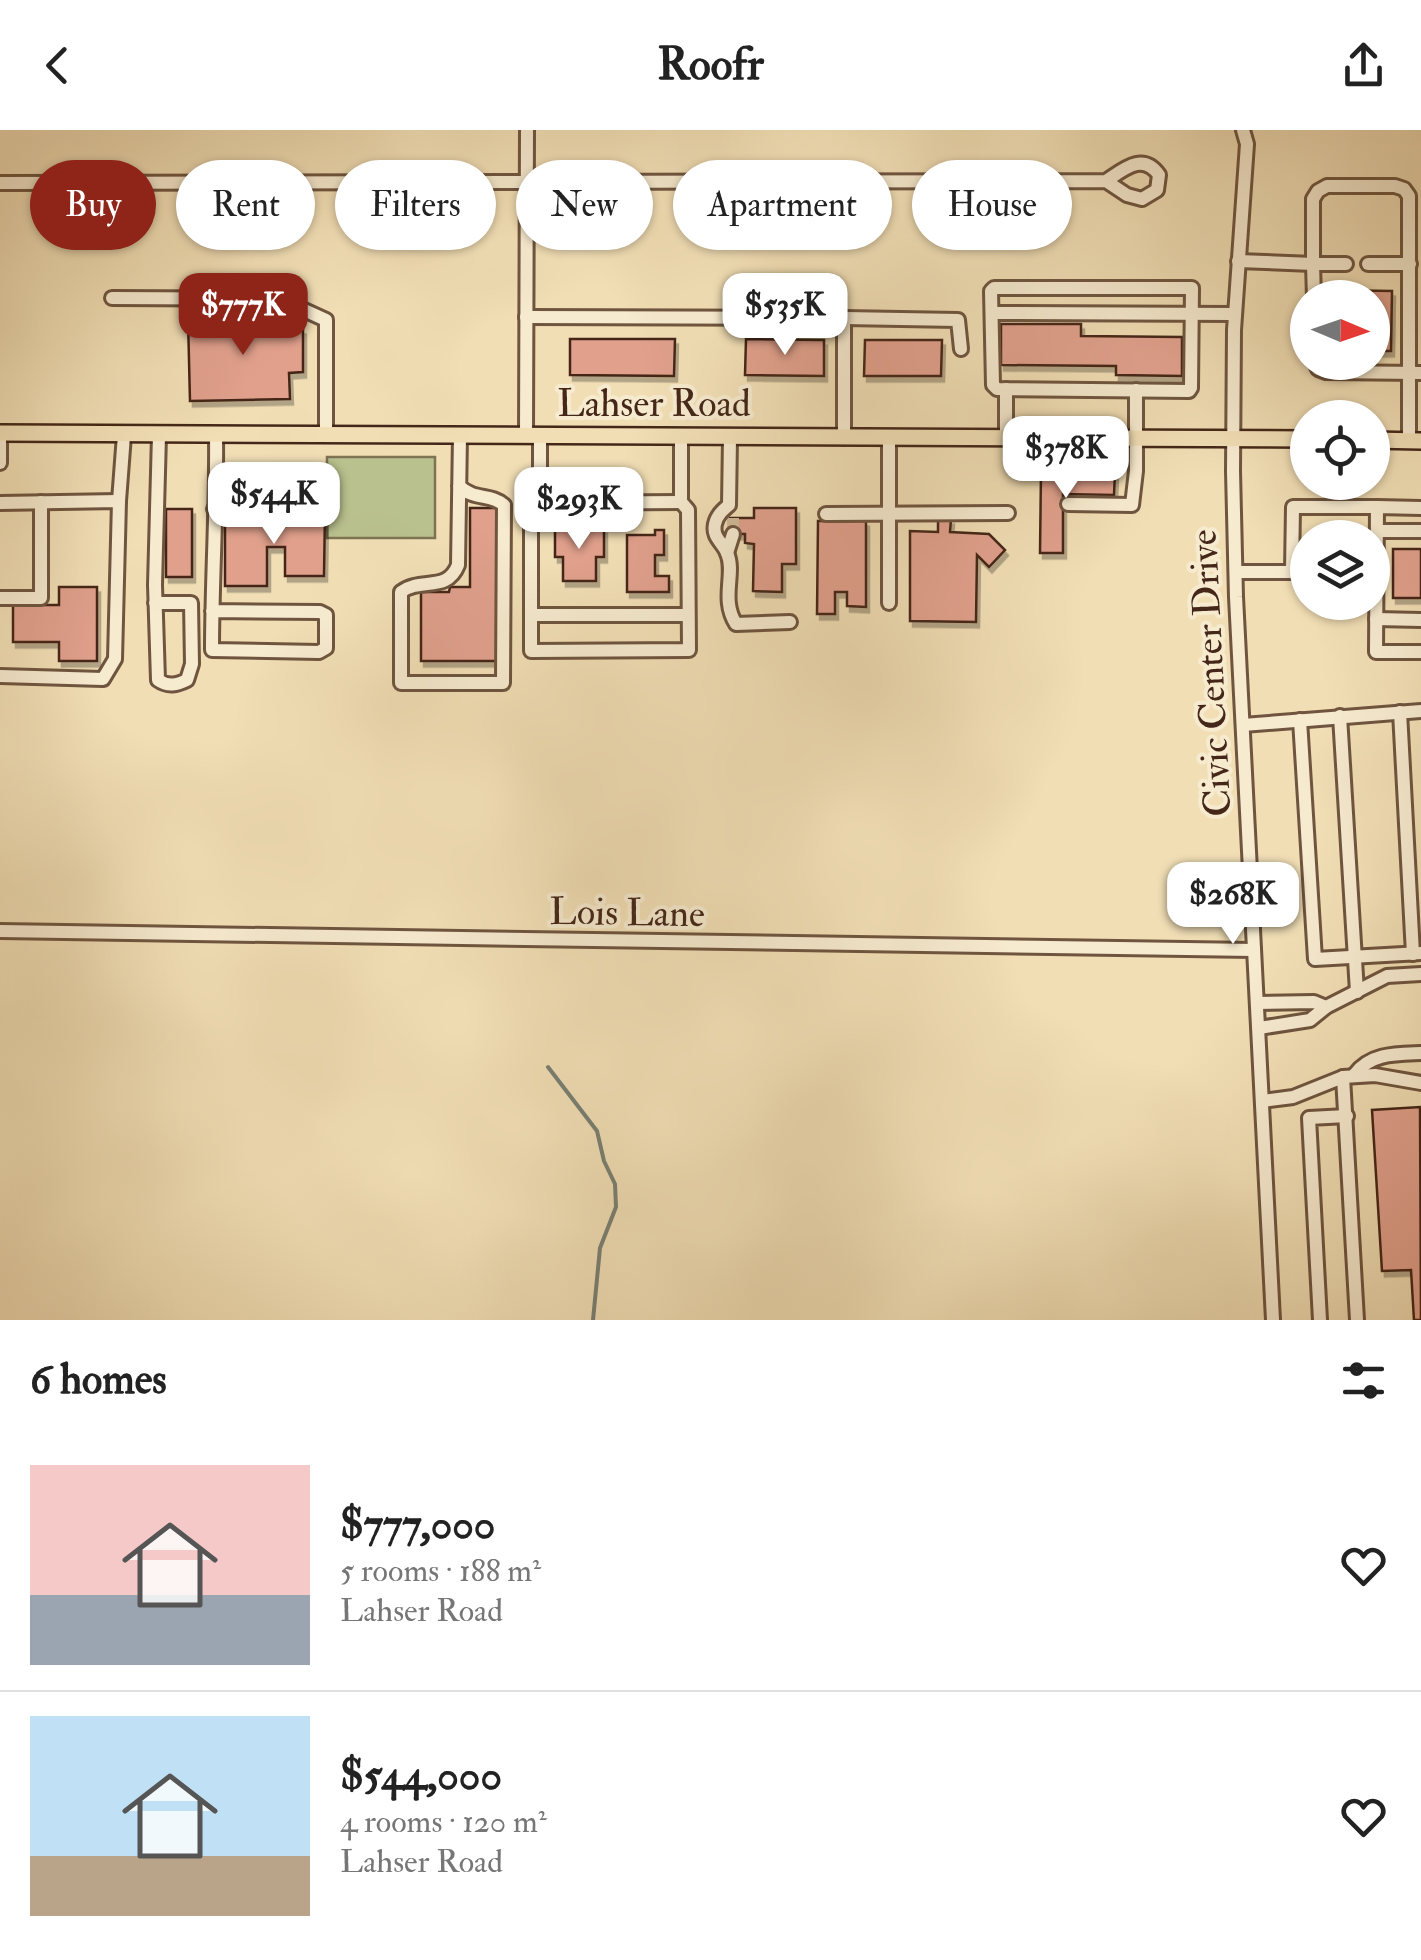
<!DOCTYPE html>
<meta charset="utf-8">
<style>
body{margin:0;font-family:"IM FELL Double Pica",serif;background:#f6f6f6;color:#222;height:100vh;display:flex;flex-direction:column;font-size:38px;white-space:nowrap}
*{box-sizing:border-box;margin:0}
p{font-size:32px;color:#767676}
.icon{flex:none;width:55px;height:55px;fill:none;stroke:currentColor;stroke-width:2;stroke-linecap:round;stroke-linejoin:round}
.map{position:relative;height:1190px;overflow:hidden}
.panel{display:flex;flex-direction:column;background:#fff;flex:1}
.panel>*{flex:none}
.top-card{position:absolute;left:30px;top:30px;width:1362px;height:90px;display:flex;gap:20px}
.needle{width:65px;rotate:92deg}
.tools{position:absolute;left:1290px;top:150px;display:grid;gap:20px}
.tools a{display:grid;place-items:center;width:100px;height:100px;border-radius:50%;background:#fff;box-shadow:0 2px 8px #0004;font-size:50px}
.price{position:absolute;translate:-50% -85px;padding:0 22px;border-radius:20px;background:#fff;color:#222;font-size:32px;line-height:65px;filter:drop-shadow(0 2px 5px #0008)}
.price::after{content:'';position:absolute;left:50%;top:60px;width:30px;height:22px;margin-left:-15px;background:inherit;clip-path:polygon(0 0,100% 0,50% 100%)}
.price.on{background:#8f2418;color:#fff}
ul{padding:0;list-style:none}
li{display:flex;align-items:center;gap:30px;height:250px;padding:0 30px}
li+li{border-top:2px solid #e0e0e0}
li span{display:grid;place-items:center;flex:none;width:280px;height:200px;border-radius:0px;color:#555}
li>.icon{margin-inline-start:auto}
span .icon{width:120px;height:120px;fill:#fffc;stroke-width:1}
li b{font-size:42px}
h2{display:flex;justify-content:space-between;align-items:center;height:120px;padding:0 30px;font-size:42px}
.tag{padding:0 35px;border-radius:45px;background:#fff;box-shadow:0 2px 8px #0004;font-size:35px;line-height:90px}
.tag.on{background:#8f2418;color:#fff}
header{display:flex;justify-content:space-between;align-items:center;height:130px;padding:0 30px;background:#fff;font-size:45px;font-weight:800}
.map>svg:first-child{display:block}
.green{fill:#b9c18e;stroke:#7e7453;stroke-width:2.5}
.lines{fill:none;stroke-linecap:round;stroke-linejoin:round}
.stream{stroke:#788073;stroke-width:4}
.building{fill:#e0a08c;stroke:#442718;stroke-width:2.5;filter:url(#shadow)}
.minor-tunnel{stroke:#ceb996;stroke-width:12;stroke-dasharray:12 6;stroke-linecap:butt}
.minor-casing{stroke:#6f553f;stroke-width:18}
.major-casing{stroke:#442718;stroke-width:20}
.minor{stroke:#f6eacf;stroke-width:12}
.major{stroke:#f1deb5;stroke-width:15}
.labels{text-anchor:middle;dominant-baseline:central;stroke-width:8;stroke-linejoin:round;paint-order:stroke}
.street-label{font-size:38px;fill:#442718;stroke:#f6eacf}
</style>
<header><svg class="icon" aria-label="back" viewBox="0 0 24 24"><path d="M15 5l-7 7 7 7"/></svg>Roofr<svg class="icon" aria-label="share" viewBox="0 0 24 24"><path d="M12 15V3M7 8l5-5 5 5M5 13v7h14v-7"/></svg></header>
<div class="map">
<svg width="1421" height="1190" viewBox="0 0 1421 1190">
<defs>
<filter id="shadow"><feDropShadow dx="3" dy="5.5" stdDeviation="0" flood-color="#0004"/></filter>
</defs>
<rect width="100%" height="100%" fill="#f1deb5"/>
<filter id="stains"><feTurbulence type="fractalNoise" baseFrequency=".002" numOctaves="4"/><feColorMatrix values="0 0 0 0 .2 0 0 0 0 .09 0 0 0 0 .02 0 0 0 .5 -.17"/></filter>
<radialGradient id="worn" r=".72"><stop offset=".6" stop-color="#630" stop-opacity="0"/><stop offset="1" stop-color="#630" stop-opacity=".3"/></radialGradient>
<!-- green -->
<rect class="green" x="327" y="327" width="108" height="81"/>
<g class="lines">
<!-- stream -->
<polyline class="stream" points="548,937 597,1001 604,1031 615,1054 616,1077 600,1118 593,1190"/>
</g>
<!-- building -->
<g class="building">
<polygon points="1327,160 1392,161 1391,221 1372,221 1372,168 1326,168"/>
<polygon points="286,187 287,199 303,199 303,242 289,243 290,269 190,271 188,189"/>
<polygon points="1001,194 1081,194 1081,206 1182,207 1182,246 1116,245 1116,236 1001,235"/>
<polygon points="570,209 675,209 674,246 570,245"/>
<polygon points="746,209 824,210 824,246 745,245"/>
<polygon points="865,210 942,210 941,246 864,246"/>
<polygon points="1041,341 1115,342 1114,365 1063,364 1063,423 1040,423"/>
<polygon points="470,378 500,378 500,531 421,531 421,462 449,462 450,457 470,457"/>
<polygon points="754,378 796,378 796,434 782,434 782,462 753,461 754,414 745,413 745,404 730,404 730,388 754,388"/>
<rect x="166" y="379" width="26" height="68"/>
<polygon points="285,380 325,381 324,446 285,446 285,417 267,417 267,456 225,456 225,389 267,389 267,396 285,396"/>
<polygon points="938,389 951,389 950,402 989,404 1005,420 989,437 977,425 976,492 910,491 910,401 938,402"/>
<polygon points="818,391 866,391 866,477 847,476 847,462 835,462 835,484 817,484"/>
<polygon points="555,397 604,398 604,427 596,427 596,451 563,451 563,427 555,427"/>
<polygon points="655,400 664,400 664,425 655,425 655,446 669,446 669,462 627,462 627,405 655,405"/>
<rect x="1393" y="419" width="28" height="49"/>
<polygon points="59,457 97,457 97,531 59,531 59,512 13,512 13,475 59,475"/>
<polygon points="1420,977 1421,1190 1414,1190 1411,1140 1382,1141 1372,980"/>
</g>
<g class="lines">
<!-- minor-tunnel -->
<polyline class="minor-tunnel" points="733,388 733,404"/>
<!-- minor casing -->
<g class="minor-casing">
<g id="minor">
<polyline points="1243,0 1247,14 1234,200 1233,341 1236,467 1273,1190"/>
<path d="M 0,53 L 1106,51 C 1124,39 1143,22 1159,45 L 1157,60 L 1142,69 L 1127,65 L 1106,51"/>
<polyline points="1238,131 1313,134 1313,69 1318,61 1327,56 1395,56 1404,59 1409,66 1409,311"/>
<polyline points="1368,134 1410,134"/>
<polygon points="994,158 1192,158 1191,258 1189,261 997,259 993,255 991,161"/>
<polyline points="112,168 280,169 326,190 326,305"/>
<polyline points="1314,168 1313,134 1346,134"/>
<polyline points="992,183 1234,184"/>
<polyline points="526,187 844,188 844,308"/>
<polyline points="844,188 958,190 961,219"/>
<polyline points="1315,232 1318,239 1326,242 1421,243"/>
<polyline points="526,306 527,0"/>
<polyline points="540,306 540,373"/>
<path d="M 730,308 L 729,375 C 723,380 717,385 715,394 C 712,408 723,412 727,423 C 736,443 720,469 736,494 L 790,492"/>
<polyline points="1006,308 1006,259"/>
<polyline points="0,333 0,303"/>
<path d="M 459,356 C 475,371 490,363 504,375 L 503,553 L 401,553 L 401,462 C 421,447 447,463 458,435 L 460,306"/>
<polyline points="119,371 124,305"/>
<polyline points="681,372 540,373 531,382 531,485 688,485"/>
<polyline points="0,373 119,371 115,529 103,549 0,546"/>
<polyline points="1068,374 1132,375 1136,341 1136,260"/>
<polyline points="1421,378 1377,377 1376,522 1421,522"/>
<polyline points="214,379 267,380"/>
<polyline points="826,384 1008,383"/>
<polyline points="1377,401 1421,401"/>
<polyline points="727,423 733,404"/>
<polyline points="1236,442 1292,442"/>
<polyline points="1308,443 1292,442 1293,377 1377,377"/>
<polyline points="0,468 41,468 41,372"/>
<path d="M 155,473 L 191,473 L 192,534 L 187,550 C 177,555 168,557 158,550 L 155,455 L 159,305"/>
<polyline points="889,473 889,308"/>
<path d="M 212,481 L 320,482 L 326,485 L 326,518 L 319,522 L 212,520 C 212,449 217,377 216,305"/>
<polyline points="531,485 531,521 689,520 688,380 681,372 681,307"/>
<polyline points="1376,489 1421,490"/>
<polyline points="1400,582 1413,824"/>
<polyline points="1340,586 1357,862"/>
<polyline points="1300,590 1315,829 1421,823"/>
<polyline points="1243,595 1421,581"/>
<polyline points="0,801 1254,820"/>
<polyline points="1257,873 1314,872 1326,877"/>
<polyline points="1259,898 1310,890 1326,877 1387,846 1421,844"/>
<path d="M 1355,944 C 1371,923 1396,924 1421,923"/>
<polyline points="1343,947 1375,945 1421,953"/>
<polyline points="1262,971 1293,967 1343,947 1357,1190"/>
<polyline points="1320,1190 1309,988 1347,986"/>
</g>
</g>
<!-- major casing -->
<g class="major-casing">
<g id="major">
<polyline points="0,303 1308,309"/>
<polyline points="1372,310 1421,311"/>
</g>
</g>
<!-- minor -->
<use href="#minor" class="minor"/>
<!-- major -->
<use href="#major" class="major"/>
</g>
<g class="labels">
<!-- street labels -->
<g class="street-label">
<text x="654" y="274">Lahser Road</text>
<text transform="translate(1211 543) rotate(-93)">Civic Center Drive</text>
<text transform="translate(627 783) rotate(1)">Lois Lane</text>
</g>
</g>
<rect width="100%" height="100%" filter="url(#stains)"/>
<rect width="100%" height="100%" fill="url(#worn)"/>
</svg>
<div class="tools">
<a><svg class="needle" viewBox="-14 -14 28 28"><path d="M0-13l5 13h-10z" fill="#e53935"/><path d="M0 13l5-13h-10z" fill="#767676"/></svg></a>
<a><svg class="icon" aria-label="locate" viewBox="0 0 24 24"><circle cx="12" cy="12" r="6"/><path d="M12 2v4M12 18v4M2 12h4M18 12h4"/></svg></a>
<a><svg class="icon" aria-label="layers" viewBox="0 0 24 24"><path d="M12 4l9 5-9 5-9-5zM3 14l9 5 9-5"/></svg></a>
</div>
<b class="price on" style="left:243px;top:228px">$777K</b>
<b class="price" style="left:785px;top:228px">$535K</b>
<b class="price" style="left:1066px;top:371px">$378K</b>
<b class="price" style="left:274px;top:417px">$544K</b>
<b class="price" style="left:579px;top:422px">$293K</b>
<b class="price" style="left:1233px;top:817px">$268K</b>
<div class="top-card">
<a class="tag on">Buy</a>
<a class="tag">Rent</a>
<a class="tag">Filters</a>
<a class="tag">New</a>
<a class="tag">Apartment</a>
<a class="tag">House</a>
</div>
</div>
<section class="panel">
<h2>6 homes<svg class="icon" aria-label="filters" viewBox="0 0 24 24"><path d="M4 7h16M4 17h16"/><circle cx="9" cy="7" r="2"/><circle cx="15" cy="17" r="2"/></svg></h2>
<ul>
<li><span style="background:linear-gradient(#f6c9c9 65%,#9aa5b1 0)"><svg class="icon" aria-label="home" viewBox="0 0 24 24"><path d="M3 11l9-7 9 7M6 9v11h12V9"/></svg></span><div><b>$777,000</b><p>5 rooms · 188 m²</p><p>Lahser Road</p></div><svg class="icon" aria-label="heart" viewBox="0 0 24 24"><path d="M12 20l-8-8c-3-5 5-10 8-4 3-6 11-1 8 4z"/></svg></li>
<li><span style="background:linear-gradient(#bfe0f5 70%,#b9a48a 0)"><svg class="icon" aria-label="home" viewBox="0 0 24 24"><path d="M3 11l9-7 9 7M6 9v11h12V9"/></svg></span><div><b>$544,000</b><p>4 rooms · 120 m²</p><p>Lahser Road</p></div><svg class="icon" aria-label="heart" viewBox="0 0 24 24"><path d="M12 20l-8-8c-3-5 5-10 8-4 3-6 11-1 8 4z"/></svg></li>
</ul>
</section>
